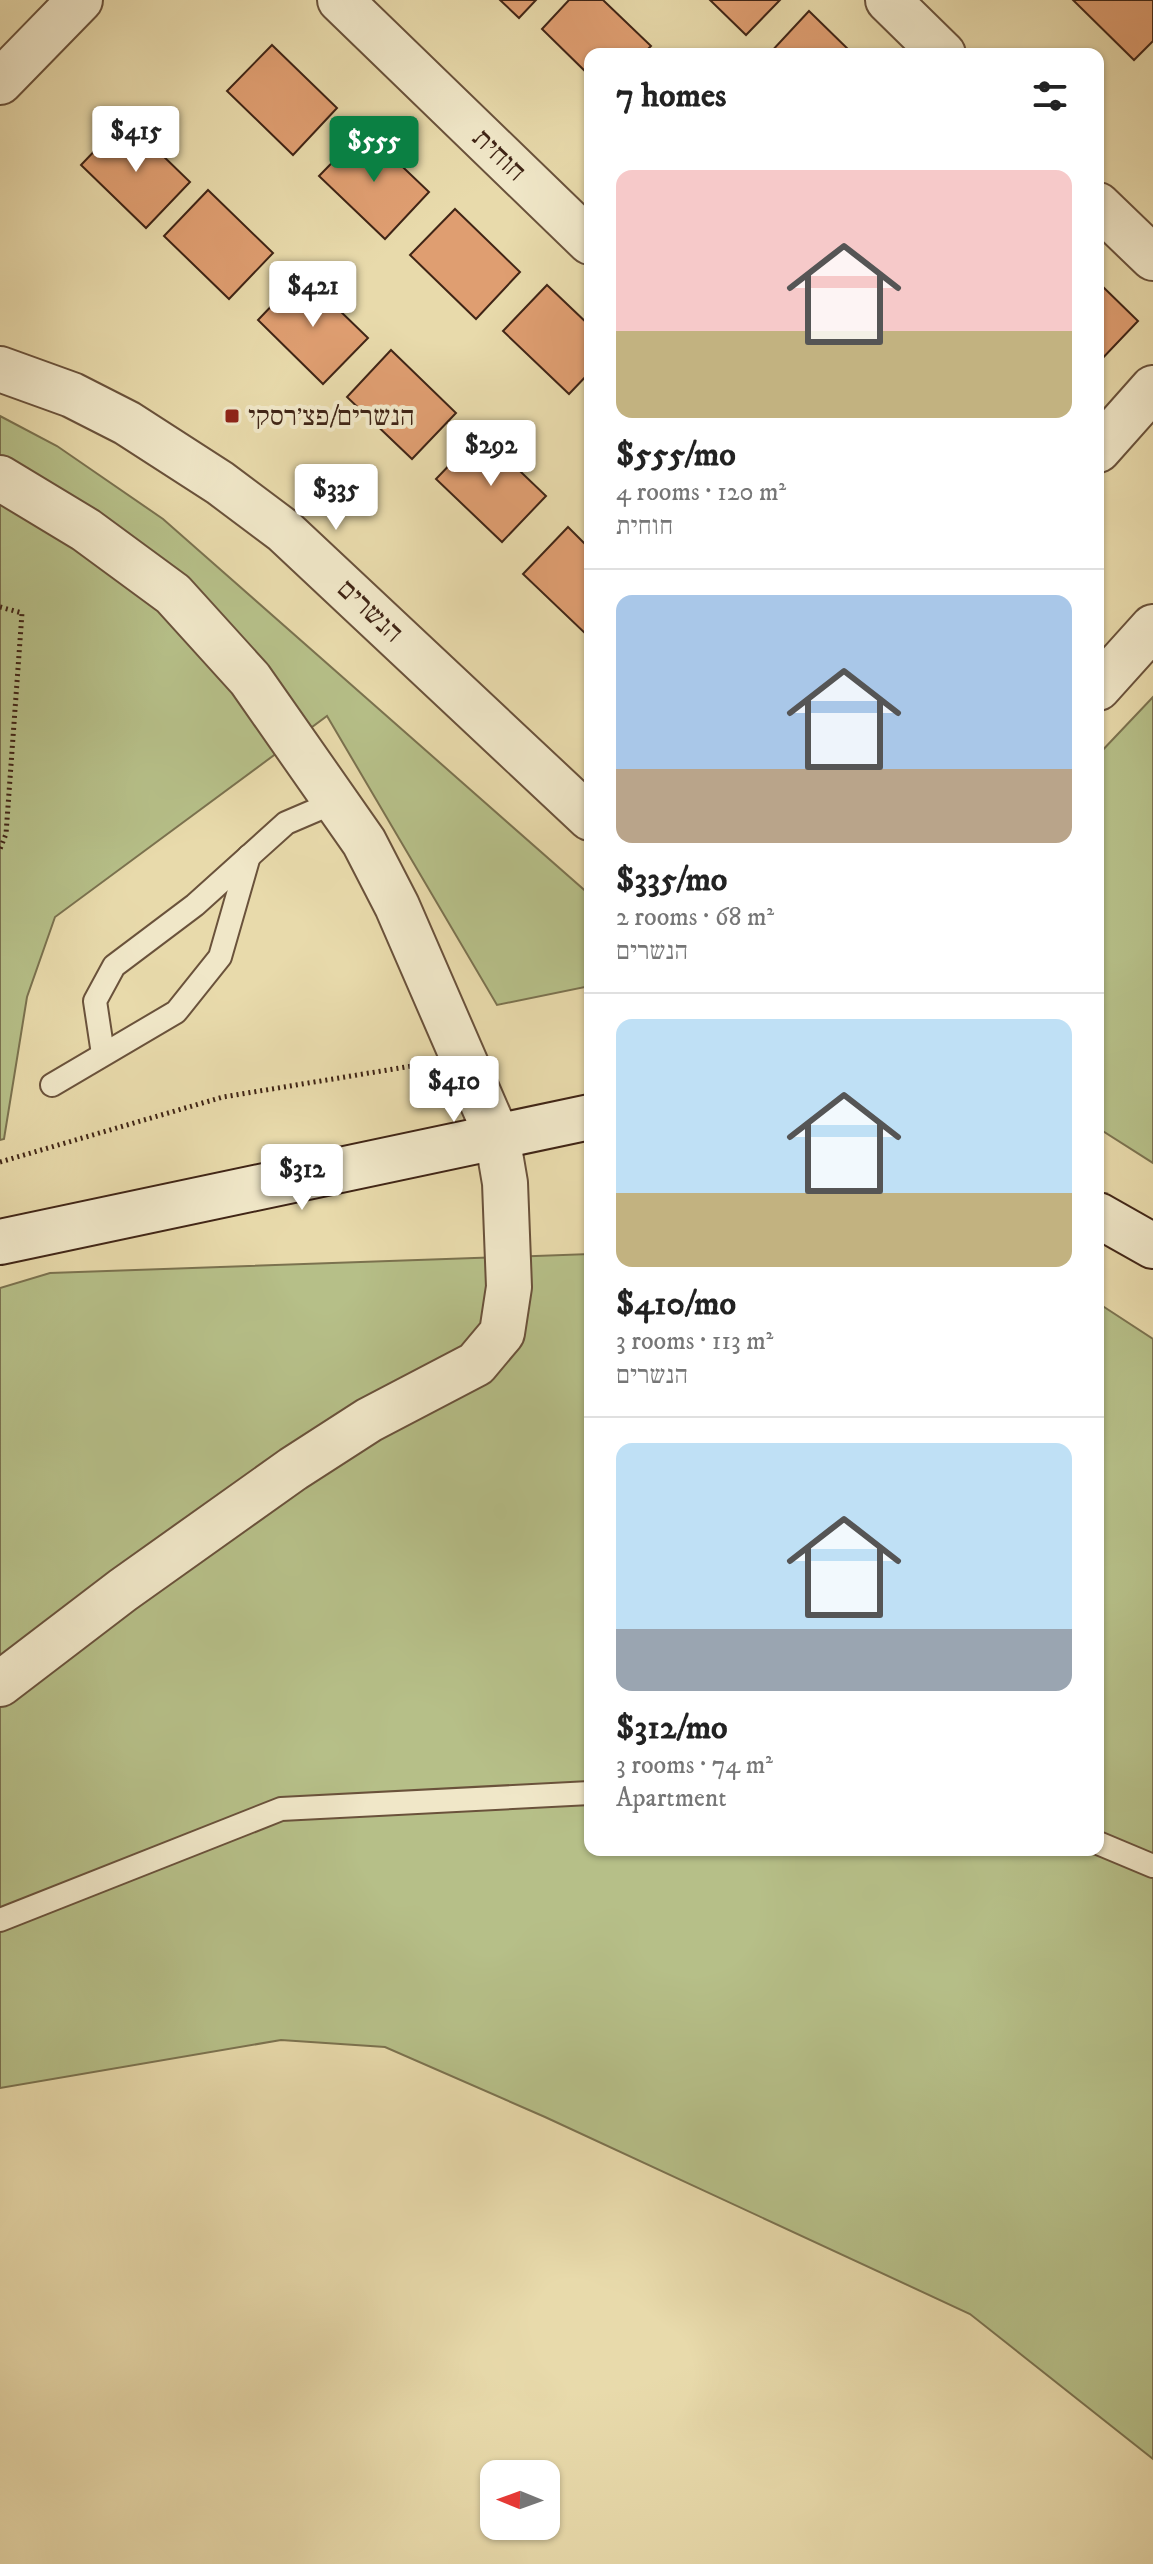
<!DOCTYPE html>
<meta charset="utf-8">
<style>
body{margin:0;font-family:"IM FELL DW Pica","Frank Ruhl Libre",serif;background:#f6f6f6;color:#222;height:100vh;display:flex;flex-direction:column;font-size:30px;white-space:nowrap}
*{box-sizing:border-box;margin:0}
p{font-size:26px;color:#767676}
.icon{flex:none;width:44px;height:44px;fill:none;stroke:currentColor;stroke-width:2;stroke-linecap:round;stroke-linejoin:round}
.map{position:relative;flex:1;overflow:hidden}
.side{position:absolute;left:584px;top:48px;width:520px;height:1808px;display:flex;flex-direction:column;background:#fff;border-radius:16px;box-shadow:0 2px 6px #0004}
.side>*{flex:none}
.needle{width:52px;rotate:271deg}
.fabs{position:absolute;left:480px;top:2460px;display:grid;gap:16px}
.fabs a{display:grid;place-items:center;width:80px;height:80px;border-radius:16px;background:#fff;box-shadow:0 2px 6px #0004;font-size:40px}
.price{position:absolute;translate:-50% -68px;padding:0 18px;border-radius:8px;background:#fff;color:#222;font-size:26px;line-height:52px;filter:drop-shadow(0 2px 4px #0008)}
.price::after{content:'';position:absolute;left:50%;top:48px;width:24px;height:18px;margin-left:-12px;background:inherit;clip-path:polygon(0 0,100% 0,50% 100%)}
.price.active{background:#0b8043;color:#fff}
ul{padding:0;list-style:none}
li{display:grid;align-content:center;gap:16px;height:424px;padding:0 32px}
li+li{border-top:2px solid #e0e0e0}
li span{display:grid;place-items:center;height:248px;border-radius:16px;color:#555}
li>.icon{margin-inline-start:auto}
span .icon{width:144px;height:144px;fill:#fffc;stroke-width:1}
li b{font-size:34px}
h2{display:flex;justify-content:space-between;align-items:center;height:96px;padding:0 32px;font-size:34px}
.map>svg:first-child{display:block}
.green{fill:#b6bf88;stroke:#7b724f;stroke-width:2}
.building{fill:#df9e71;stroke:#402516;stroke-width:2}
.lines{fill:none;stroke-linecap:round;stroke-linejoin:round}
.service-casing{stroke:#6a523b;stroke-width:26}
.minor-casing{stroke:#6a523b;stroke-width:48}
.tertiary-casing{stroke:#6a523b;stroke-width:48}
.secondary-casing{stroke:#402516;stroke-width:48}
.path{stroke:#402516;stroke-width:5;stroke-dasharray:2 4;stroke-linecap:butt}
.service{stroke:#f0e7c8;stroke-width:22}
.minor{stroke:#f0e7c8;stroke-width:44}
.tertiary{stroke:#f0e7c8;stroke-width:44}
.secondary{stroke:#f0e7c8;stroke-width:44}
.poi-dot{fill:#8f2418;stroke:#f0e7c8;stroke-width:3}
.labels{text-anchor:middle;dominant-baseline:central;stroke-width:8;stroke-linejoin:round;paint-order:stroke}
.street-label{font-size:28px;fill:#402516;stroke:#f0e7c8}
.poi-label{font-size:28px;fill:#402516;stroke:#f0e7c8;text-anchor:start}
</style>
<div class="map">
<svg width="1153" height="2564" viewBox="0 0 1153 2564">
<rect width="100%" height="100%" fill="#e8daab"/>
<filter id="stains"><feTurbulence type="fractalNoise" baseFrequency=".0025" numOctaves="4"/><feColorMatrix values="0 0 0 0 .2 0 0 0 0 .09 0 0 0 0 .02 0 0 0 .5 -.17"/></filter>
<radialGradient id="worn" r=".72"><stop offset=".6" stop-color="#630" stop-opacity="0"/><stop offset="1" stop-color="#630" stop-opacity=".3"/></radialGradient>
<!-- green -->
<g class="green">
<polygon points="0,416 57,446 163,519 590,895 590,986 497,1005 327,716 55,917 27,997 4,1139 0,1140"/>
<polygon points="1153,697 1153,1163 1098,1128 1098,755"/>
<polygon points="590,1254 590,1850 1098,1850 1098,1303 1153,1339 1153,2459 970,2314 545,2117 385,2047 281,2040 0,2088 0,1288 50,1273"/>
</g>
<!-- building -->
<g class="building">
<polygon points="500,0 536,0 519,18"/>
<polygon points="569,0 603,0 651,46 643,54 590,54 590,76 542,29"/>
<polygon points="710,0 780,0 746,35"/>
<polygon points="1073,0 1153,0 1153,41 1134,60"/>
<polygon points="809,11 853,54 769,54"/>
<polygon points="272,45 337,108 293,155 227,91"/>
<polygon points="125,119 190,182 146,228 81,165"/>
<polygon points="364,130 429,192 385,239 319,176"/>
<polygon points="208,190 273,253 229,299 164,236"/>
<polygon points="455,209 520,272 476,319 410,255"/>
<polygon points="302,274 368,338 323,384 258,320"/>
<polygon points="1098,282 1138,321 1098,363"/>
<polygon points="547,285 590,326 590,372 569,394 503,331"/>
<polygon points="391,350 456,413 412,459 347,397"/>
<polygon points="480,433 546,496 502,542 436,479"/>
<polygon points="568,527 590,549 589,637 523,574"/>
</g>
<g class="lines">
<!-- service casing -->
<g class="service-casing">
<g id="service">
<polyline points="103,1054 95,1001 114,966 195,905 286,823 335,802"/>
<polyline points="52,1085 176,1012 220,957 249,856"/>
<polyline points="1098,1843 1153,1866"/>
<polyline points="0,1920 281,1809 590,1793"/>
</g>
</g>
<!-- minor casing -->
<g class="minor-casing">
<g id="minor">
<polyline points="340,0 590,242"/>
<polyline points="888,0 943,54"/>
<polyline points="0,82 80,0"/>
<polyline points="1098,205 1153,258"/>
<polyline points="1098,450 1153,388"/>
<polyline points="0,478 86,530 173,594 250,679 364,842 397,906 497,1136 505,1183 509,1287 502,1333 476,1364 369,1420 293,1469 123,1590 0,1684"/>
</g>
</g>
<!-- tertiary casing -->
<g class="tertiary-casing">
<g id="tertiary">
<polyline points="0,369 72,395 127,423 220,483 284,531 590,818"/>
<polyline points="1098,688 1153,627"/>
</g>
</g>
<!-- secondary casing -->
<g class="secondary-casing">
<g id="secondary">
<polyline points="1098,1215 1153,1246"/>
<polyline points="0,1242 590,1117"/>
</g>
</g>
<!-- path -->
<g class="path">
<polyline points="0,607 22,613 6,834 0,849"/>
<polyline points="0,1162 223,1097 418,1065"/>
</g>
<!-- service -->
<use href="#service" class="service"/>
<!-- minor -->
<use href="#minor" class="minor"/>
<!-- tertiary -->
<use href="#tertiary" class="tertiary"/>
<!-- secondary -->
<use href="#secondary" class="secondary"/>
</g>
<!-- markers -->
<rect class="poi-dot" x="224" y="408" width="16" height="16" rx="4"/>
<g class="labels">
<!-- street labels -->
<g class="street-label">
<text transform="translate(499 155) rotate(44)">חוחית</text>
<text transform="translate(370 611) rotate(43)">הנשרים</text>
</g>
<!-- poi labels -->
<g class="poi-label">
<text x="248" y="416">הנשרים/פצ׳רסקי</text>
</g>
</g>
<rect width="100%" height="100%" filter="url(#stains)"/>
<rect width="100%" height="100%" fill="url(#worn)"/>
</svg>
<div class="fabs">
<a><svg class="needle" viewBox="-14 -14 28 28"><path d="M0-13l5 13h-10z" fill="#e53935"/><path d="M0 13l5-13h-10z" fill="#767676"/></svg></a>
</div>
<b class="price" style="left:136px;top:174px">$415</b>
<b class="price active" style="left:374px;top:184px">$555</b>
<b class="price" style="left:313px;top:329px">$421</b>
<b class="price" style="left:491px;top:488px">$292</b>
<b class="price" style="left:336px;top:532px">$335</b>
<b class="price" style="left:454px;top:1124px">$410</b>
<b class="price" style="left:302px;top:1212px">$312</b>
<section class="side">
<h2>7 homes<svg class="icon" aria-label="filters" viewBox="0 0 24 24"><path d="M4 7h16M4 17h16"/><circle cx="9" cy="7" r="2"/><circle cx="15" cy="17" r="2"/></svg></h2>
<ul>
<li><span style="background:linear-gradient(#f6c9c9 65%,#c2b280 0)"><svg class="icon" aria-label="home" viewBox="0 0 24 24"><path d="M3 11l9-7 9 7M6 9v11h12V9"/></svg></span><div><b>$555/mo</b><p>4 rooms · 120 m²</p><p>חוחית</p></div></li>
<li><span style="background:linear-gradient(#a9c7e8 70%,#b9a48a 0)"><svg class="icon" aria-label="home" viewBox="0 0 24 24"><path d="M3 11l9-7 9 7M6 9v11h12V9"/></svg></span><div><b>$335/mo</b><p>2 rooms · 68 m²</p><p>הנשרים</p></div></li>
<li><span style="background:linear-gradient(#bfe0f5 70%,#c2b280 0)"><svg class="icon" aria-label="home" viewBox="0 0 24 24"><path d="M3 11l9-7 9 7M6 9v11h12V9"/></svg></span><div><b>$410/mo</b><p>3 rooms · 113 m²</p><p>הנשרים</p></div></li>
<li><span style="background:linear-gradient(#bfe0f5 75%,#9aa5b1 0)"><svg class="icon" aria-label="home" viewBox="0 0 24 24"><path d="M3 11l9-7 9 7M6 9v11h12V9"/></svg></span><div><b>$312/mo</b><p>3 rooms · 74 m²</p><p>Apartment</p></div></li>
</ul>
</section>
</div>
